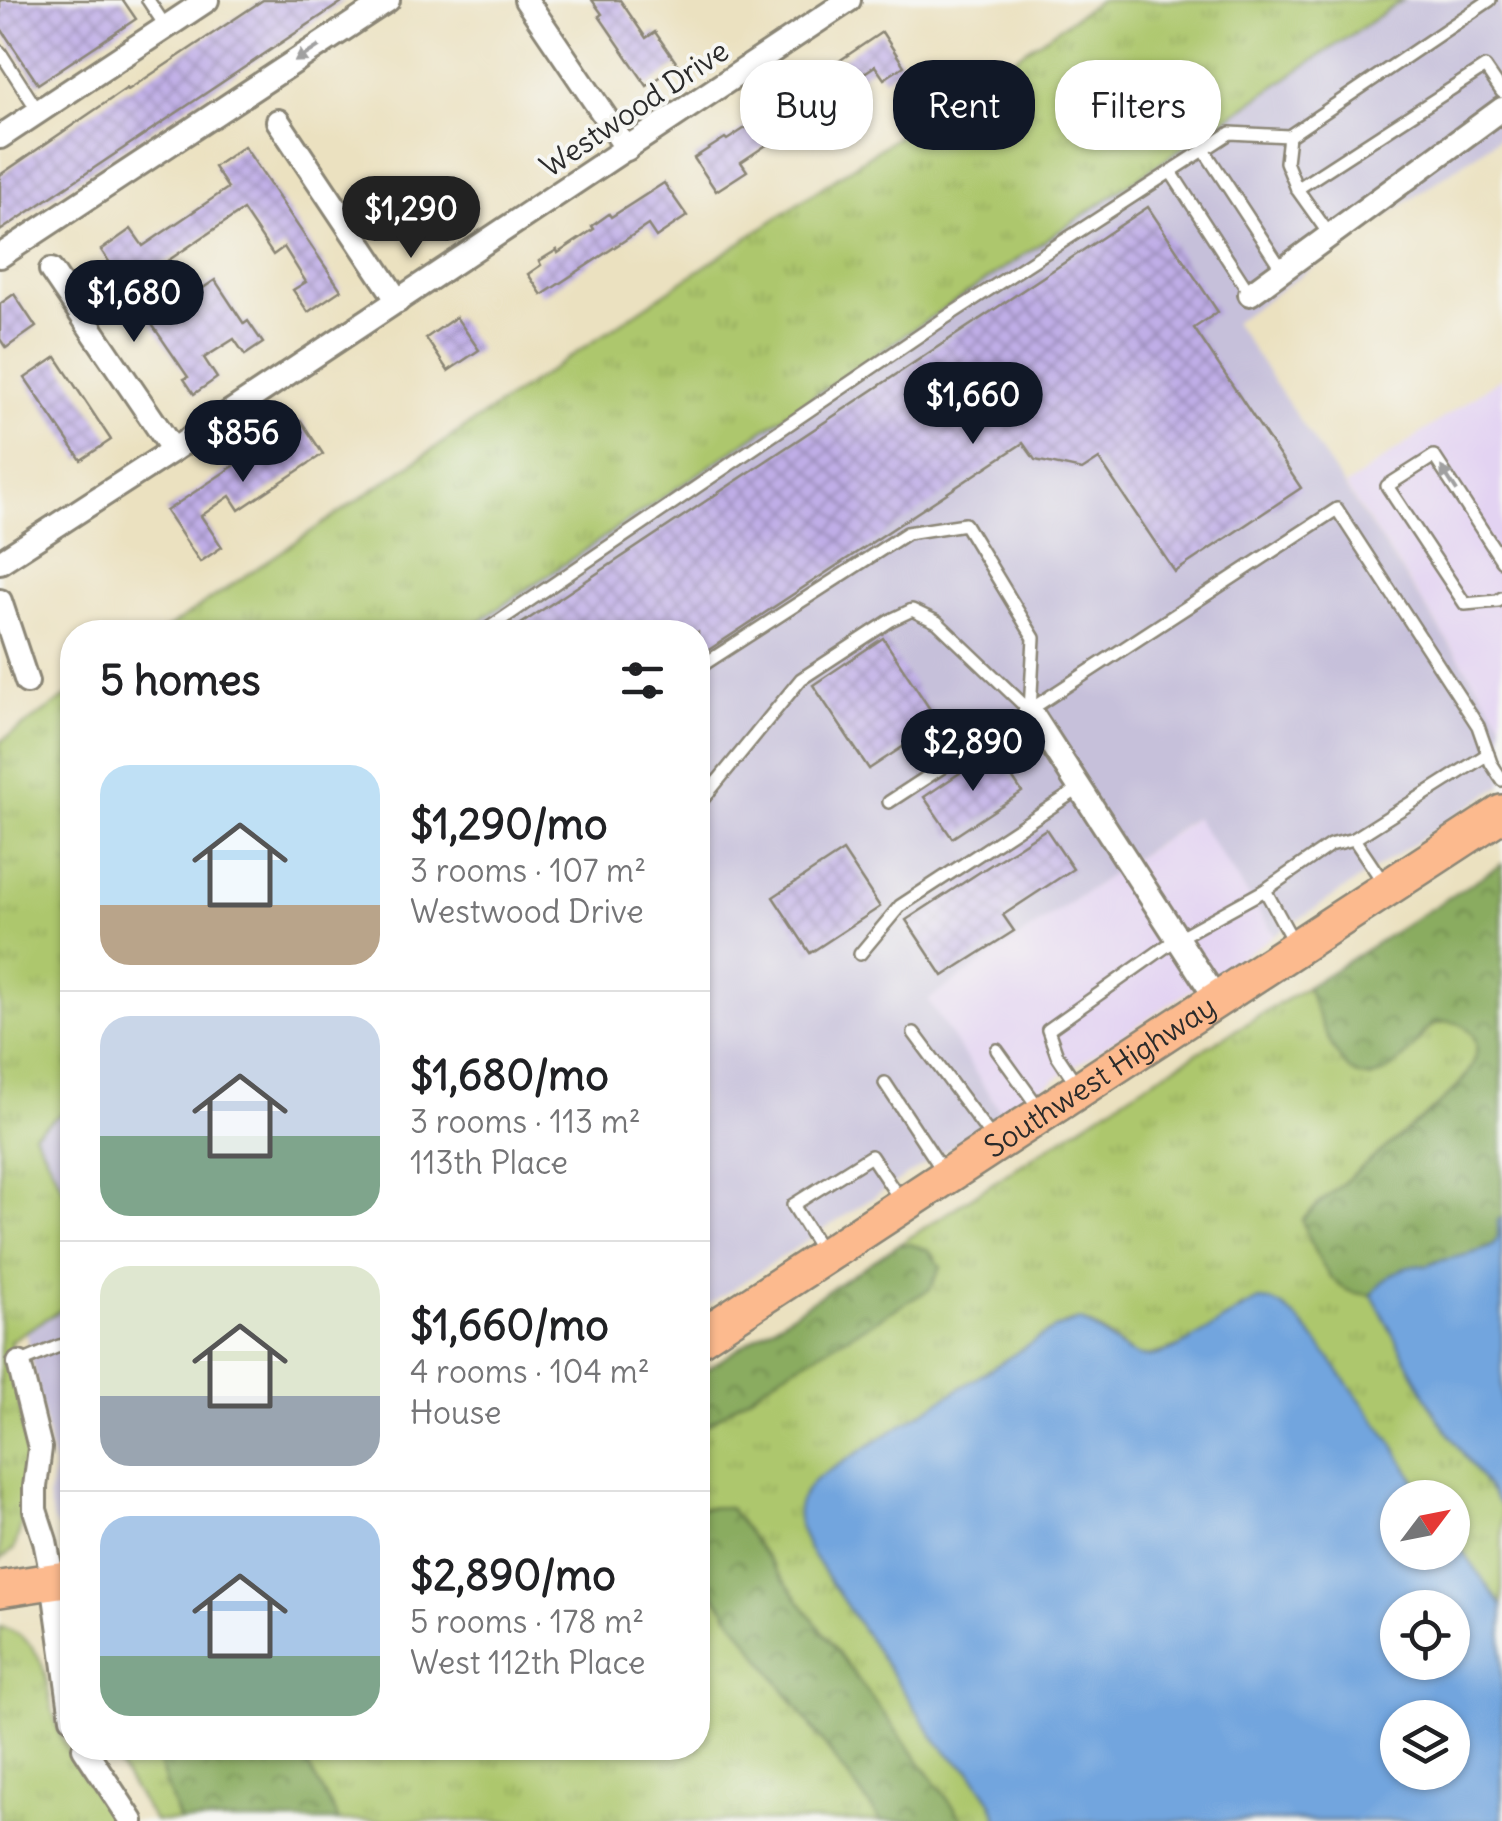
<!DOCTYPE html>
<meta charset="utf-8">
<style>
body{margin:0;font-family:Delius,sans-serif;background:#f6f6f6;color:#202124;height:100vh;display:flex;flex-direction:column;font-size:38px;white-space:nowrap}
*{box-sizing:border-box;margin:0}
p{font-size:32px;color:#757577}
.icon{flex:none;width:55px;height:55px;fill:none;stroke:currentColor;stroke-width:2;stroke-linecap:round;stroke-linejoin:round}
.map{position:relative;flex:1;overflow:hidden}
.panel{position:absolute;left:60px;top:620px;width:650px;height:1140px;display:flex;flex-direction:column;background:#fff;border-radius:40px;box-shadow:0 2px 8px #0004}
.panel>*{flex:none}
.guide{position:absolute;left:740px;top:60px;width:610px;height:90px;display:flex;gap:20px}
.needle{width:65px;rotate:58deg}
.tools{position:absolute;left:1380px;top:1480px;display:grid;gap:20px}
.tools a{display:grid;place-items:center;width:90px;height:90px;border-radius:50%;background:#fff;box-shadow:0 2px 8px #0004;font-size:50px}
.price{position:absolute;translate:-50% -85px;padding:0 22px;border-radius:35px;background:#111827;color:#fff;font-size:32px;line-height:65px;filter:drop-shadow(0 2px 5px #0008)}
.price::after{content:'';position:absolute;left:50%;top:60px;width:30px;height:22px;margin-left:-15px;background:inherit;clip-path:polygon(0 0,100% 0,50% 100%)}
.price.active{background:#222;color:#fff}
ul{padding:0;list-style:none}
li{display:flex;align-items:center;gap:30px;height:250px;padding:0 40px}
li+li{border-top:2px solid #e0e0e0}
li span{display:grid;place-items:center;flex:none;width:280px;height:200px;border-radius:30px;color:#555}
li>.icon{margin-inline-start:auto}
span .icon{width:120px;height:120px;fill:#fffc;stroke-width:1}
li b{font-size:42px}
h2{display:flex;justify-content:space-between;align-items:center;height:120px;padding:0 40px;font-size:42px}
.pill{padding:0 35px;border-radius:40px;background:#fff;box-shadow:0 2px 8px #0004;font-size:35px;line-height:90px}
.pill.active{background:#111827;color:#fff}
.map>svg:first-child{display:block}
.built{fill:#e3d3f2}
.industrial{fill:#c6c0da}
.grass{fill:url(#grass-tufts);stroke:#6c794c;stroke-width:2.5}
.forest{fill:url(#forest-crowns);stroke:#5a6c46;stroke-width:2.5}
.water{fill:#72a5de;stroke:#4e6884;stroke-width:2.5;fill-rule:evenodd}
.building{fill:url(#building-cross-hatch)}
.lines{fill:none;stroke-linecap:round;stroke-linejoin:round}
.lane-casing{stroke:#8b8676;stroke-width:16}
.street-casing{stroke:#8b8676;stroke-width:28}
.primary-casing{stroke:#8b8676;stroke-width:40}
.lane{stroke:#fff;stroke-width:11}
.street{stroke:#fff;stroke-width:22}
.primary{stroke:#fcba8e;stroke-width:35}
.oneway{fill:#a0a0a0}
.labels{text-anchor:middle;dominant-baseline:central;stroke-width:8;stroke-linejoin:round;paint-order:stroke}
.street-label{font-size:30px;fill:#2b2b2b;stroke:#f6f6f2}
</style>
<div class="map">
<svg width="1502" height="1821" viewBox="0 0 1502 1821">
<defs>
<pattern id="grass-tufts" width="24" height="20" patternUnits="userSpaceOnUse" patternTransform="scale(2.5)"><rect width="24" height="20" fill="#adc76d"/><path d="M3 7l-1-3M5 7V3M7 7l1-3M15 17l-1-3M17 17v-4M19 17l1-3" fill="none" stroke="#95ab5f"/></pattern>
<pattern id="forest-crowns" width="20" height="18" patternUnits="userSpaceOnUse" patternTransform="scale(2.5)"><rect width="20" height="18" fill="#8aac60"/><path d="M2 6a3 3 0 1 1 6 0M12 15a3 3 0 1 1 6 0" fill="none" stroke="#718c4f"/></pattern>
<pattern id="building-cross-hatch" width="8" height="8" patternUnits="userSpaceOnUse" patternTransform="scale(2.5)"><rect width="8" height="8" fill="#c0aee7"/><path d="M0 0l8 8M0 8l8-8" fill="none" stroke="#9c8ebb"/></pattern>
</defs>
<rect width="100%" height="100%" fill="#f6f6f2"/>
<filter id="ink" filterUnits="userSpaceOnUse"><feTurbulence type="fractalNoise" baseFrequency=".01" numOctaves="2"/><feDisplacementMap in="SourceGraphic" scale="20" xChannelSelector="R" yChannelSelector="G"/><feConvolveMatrix kernelMatrix="1 2 1 2 8 2 1 2 1" color-interpolation-filters="sRGB"/></filter>
<filter id="wash" filterUnits="userSpaceOnUse"><feTurbulence type="fractalNoise" baseFrequency=".0048" numOctaves="4" result="noise"/><feDisplacementMap in="SourceGraphic" scale="40" xChannelSelector="R" yChannelSelector="G"/><feGaussianBlur stdDeviation="2.25" result="paint"/><feColorMatrix in="noise" values="0 0 0 0 0 0 0 0 0 0 0 0 0 0 0 0 0 1.4 0 .05"/><feComposite in="paint" operator="in"/></filter>
<g filter="url(#wash)">
<rect width="100%" height="100%" fill="#ebe1c0"/>
<!-- built -->
<g class="built">
<polygon points="1502,377 1502,722 1345,486"/>
<polygon points="1196,817 1275,935 1002,1114 927,1000"/>
</g>
<!-- industrial -->
<g class="industrial">
<polygon points="1403,0 1501,0 1502,136 1234,322 1502,722 1502,785 1275,935 1195,817 928,1000 1002,1114 698,1311 698,632 463,632"/>
<polygon points="72,1106 72,1205 34,1132"/>
<polygon points="72,1303 72,1542 68,1540 53,1522 48,1498 54,1468 26,1331"/>
</g>
<!-- grass -->
<g class="grass">
<polygon points="1100,0 1403,0 463,632 162,632"/>
<polygon points="72,693 72,1106 34,1133 72,1205 72,1303 10,1341 28,1461 21,1526 14,1549 0,1560 0,742"/>
<path d="M 1307,987 L 1336,1051 L 1370,1078 C 1385,1072 1396,1065 1408,1053 C 1419,1042 1424,1027 1440,1023 C 1451,1020 1461,1022 1469,1030 C 1481,1041 1477,1058 1469,1071 C 1456,1092 1433,1110 1414,1125 C 1376,1156 1337,1186 1302,1220 C 1310,1243 1326,1277 1347,1290 C 1353,1294 1365,1294 1372,1295 L 1437,1417 L 1502,1508 L 1502,1606 L 1453,1538 L 1452,1498 L 1424,1497 L 1395,1447 L 1299,1321 L 1244,1306 C 1211,1330 1178,1354 1137,1357 C 1121,1348 1095,1322 1079,1321 C 1071,1320 1061,1326 1054,1329 L 815,1480 L 799,1526 L 808,1548 L 934,1737 L 951,1756 L 970,1771 L 991,1801 L 999,1821 L 964,1821 L 729,1507 L 698,1508 L 698,1431 L 780,1375 L 935,1257 C 925,1246 913,1244 898,1245 L 1131,1093 Z"/>
<polygon points="698,1557 716,1597 881,1821 339,1821 298,1748 698,1748"/>
<path d="M 0,1627 C 17,1630 33,1644 40,1660 C 48,1676 48,1696 53,1713 C 65,1753 90,1787 113,1821 L 0,1821 Z"/>
<polygon points="107,1748 154,1748 179,1821 154,1821"/>
</g>
<!-- forest -->
<g class="forest">
<path d="M 1502,864 L 1502,1218 L 1498,1220 L 1498,1239 C 1490,1249 1473,1255 1460,1258 C 1447,1261 1440,1257 1428,1266 C 1409,1263 1383,1279 1372,1295 C 1364,1294 1354,1294 1347,1290 C 1325,1280 1309,1242 1302,1220 C 1337,1186 1376,1156 1414,1125 C 1432,1110 1456,1092 1469,1072 C 1477,1058 1481,1042 1469,1030 C 1458,1019 1438,1019 1427,1029 C 1421,1034 1417,1042 1413,1048 C 1398,1065 1371,1090 1349,1069 C 1330,1052 1317,1012 1307,987 Z"/>
<polygon points="910,1244 928,1250 941,1267 930,1289 780,1375 698,1431 698,1375 898,1245"/>
<polygon points="729,1507 964,1821 881,1821 716,1597 698,1557 698,1508"/>
<polygon points="154,1748 298,1748 339,1821 179,1821"/>
</g>
<!-- water -->
<g class="water">
<path d="M 1502,1218 L 1502,1508 L 1437,1417 L 1372,1295 C 1385,1276 1404,1263 1428,1266 C 1442,1256 1493,1256 1498,1237 C 1499,1232 1498,1226 1498,1220 Z"/>
<path d="M 1260,1300 L 1270,1301 L 1282,1306 L 1299,1321 L 1321,1347 L 1395,1447 L 1424,1497 L 1398,1498 L 1398,1552 L 1452,1552 L 1453,1538 L 1502,1606 L 1502,1821 L 999,1821 L 991,1801 L 971,1771 L 951,1756 L 934,1737 L 808,1548 C 795,1518 791,1505 815,1480 L 1054,1329 L 1079,1320 C 1102,1329 1113,1346 1132,1354 C 1165,1370 1229,1311 1260,1300 ZM 1398,1608 L 1452,1608 L 1452,1662 L 1398,1662 ZM 1398,1718 L 1452,1718 L 1452,1772 L 1398,1772 Z"/>
</g>
<g id="blocks">
<!-- building -->
<g class="building">
<polygon points="0,0 123,0 136,19 38,84 0,27"/>
<polygon points="263,0 345,0 0,231 0,175 127,88 128,90"/>
<polygon points="592,0 620,0 646,38 655,32 678,65 647,86 599,16 602,14"/>
<polygon points="882,32 904,66 884,79 875,66 840,89 849,102 819,123 813,114 741,162 747,171 716,191 694,158 725,138 727,140 753,123 751,120 768,108 770,111 798,93 796,90"/>
<polygon points="244,146 341,290 308,312 293,290 306,282 284,247 273,255 243,210 157,268 181,303 215,280 244,324 248,321 263,343 245,355 234,339 204,358 217,378 194,394 184,379 188,377 101,250 131,229 143,246 228,188 214,167"/>
<polygon points="664,183 687,216 656,237 648,225 542,295 528,274 541,265 539,261 557,250 558,253 594,229 592,226 609,214 611,217"/>
<polygon points="1148,207 1218,312 1194,328 1301,488 1175,572 1099,459 1082,470 1035,460 1023,443 698,657 698,632 509,632"/>
<polygon points="14,294 36,327 6,348 0,339 0,304"/>
<polygon points="456,317 479,350 448,371 426,338"/>
<polygon points="56,357 111,440 81,460 25,378"/>
<polygon points="301,421 323,454 239,510 230,496 201,516 222,547 200,562 166,511"/>
<polygon points="883,638 939,723 869,769 813,685"/>
<polygon points="994,750 1022,792 952,838 924,797"/>
<polygon points="1046,829 1073,869 1003,915 1014,931 943,976 906,920"/>
<polygon points="843,851 880,907 810,953 773,897"/>
</g>
</g>
</g>
<g filter="url(#ink)">
<use href="#blocks" fill-opacity="0" stroke="#8b8676" stroke-width="2.5"/>
<g class="lines">
<!-- lane casing -->
<g class="lane-casing">
<g id="lane">
<polyline points="148,0 166,27"/>
<polyline points="0,52 38,111"/>
<polyline points="1204,150 1283,271"/>
<polyline points="1171,172 1250,294"/>
<polyline points="1297,189 1485,67 1502,92"/>
<polyline points="1329,234 1297,189 1286,162 1289,136 1490,0"/>
<polyline points="1502,561 1434,456 1387,486 1465,604 1498,601 1502,598"/>
<polyline points="483,632 945,318 1230,133 1289,136"/>
<polyline points="698,668 907,533 965,524 1034,638 1030,711"/>
<polyline points="889,802 1337,509 1478,726 1491,763 1502,780"/>
<polyline points="698,805 801,679 891,620 912,610 937,622 1030,711"/>
<polyline points="1354,839 1385,885"/>
<polyline points="1265,890 1294,943"/>
<polyline points="860,954 900,906 1080,788"/>
<polyline points="914,1033 995,1142"/>
<polyline points="997,1050 1041,1111"/>
<polyline points="885,1083 943,1171"/>
<polyline points="1077,1085 1057,1055 1048,1030 1178,938 1265,890 1330,845 1354,839 1488,754"/>
<polyline points="822,1252 793,1205 871,1156 901,1201"/>
<polyline points="19,1363 59,1346 72,1343"/>
</g>
</g>
<!-- street casing -->
<g class="street-casing">
<g id="street">
<polyline points="526,0 627,149"/>
<polyline points="278,121 398,301"/>
<polyline points="0,137 207,0"/>
<polyline points="0,256 388,0"/>
<polyline points="51,270 173,450"/>
<polyline points="1250,294 1502,109"/>
<polyline points="0,562 173,450 849,0"/>
<polyline points="0,601 27,682"/>
<polyline points="1030,711 1216,998"/>
<polyline points="19,1363 40,1448 35,1487 35,1510 45,1541 53,1581 72,1718"/>
<polyline points="84,1748 132,1821"/>
</g>
</g>
<!-- primary casing -->
<g class="primary-casing">
<g id="primary">
<path id="s1" d="M 698,1339 L 1502,813"/>
<polyline points="0,1589 72,1578"/>
</g>
</g>
<!-- lane -->
<use href="#lane" class="lane"/>
<!-- street -->
<use href="#street" class="street"/>
<!-- primary -->
<use href="#primary" class="primary"/>
</g>
<!-- one-way arrows -->
<defs><path id="oneway-solid" d="M-6-.8H1V-3.2L6.5 0L1 3.2V.8H-6Z" transform="scale(2.5)"/></defs>
<g class="oneway">
<use href="#oneway-solid" transform="translate(307 54) rotate(147)"/>
<use href="#oneway-solid" transform="translate(1449 479) rotate(-123)"/>
</g>
</g>
<g class="labels">
<!-- street labels -->
<g class="street-label">
<text transform="translate(634 108) rotate(-34)">Westwood Drive</text>
<text stroke="none"><textPath href="#s1" startOffset="480">Southwest Highway</textPath></text>
</g>
</g>
</svg>
<div class="tools">
<a><svg class="needle" viewBox="-14 -14 28 28"><path d="M0-13l5 13h-10z" fill="#e53935"/><path d="M0 13l5-13h-10z" fill="#757577"/></svg></a>
<a><svg class="icon" aria-label="locate" viewBox="0 0 24 24"><circle cx="12" cy="12" r="6"/><path d="M12 2v4M12 18v4M2 12h4M18 12h4"/></svg></a>
<a><svg class="icon" aria-label="layers" viewBox="0 0 24 24"><path d="M12 4l9 5-9 5-9-5zM3 14l9 5 9-5"/></svg></a>
</div>
<b class="price active" style="left:411px;top:261px">$1,290</b>
<b class="price" style="left:134px;top:345px">$1,680</b>
<b class="price" style="left:973px;top:447px">$1,660</b>
<b class="price" style="left:243px;top:485px">$856</b>
<b class="price" style="left:973px;top:794px">$2,890</b>
<div class="guide">
<a class="pill">Buy</a>
<a class="pill active">Rent</a>
<a class="pill">Filters</a>
</div>
<section class="panel">
<h2>5 homes<svg class="icon" aria-label="filters" viewBox="0 0 24 24"><path d="M4 7h16M4 17h16"/><circle cx="9" cy="7" r="2"/><circle cx="15" cy="17" r="2"/></svg></h2>
<ul>
<li><span style="background:linear-gradient(#bfe0f5 70%,#b9a48a 0)"><svg class="icon" aria-label="home" viewBox="0 0 24 24"><path d="M3 11l9-7 9 7M6 9v11h12V9"/></svg></span><div><b>$1,290/mo</b><p>3 rooms · 107 m²</p><p>Westwood Drive</p></div></li>
<li><span style="background:linear-gradient(#c9d6e8 60%,#7fa58c 0)"><svg class="icon" aria-label="home" viewBox="0 0 24 24"><path d="M3 11l9-7 9 7M6 9v11h12V9"/></svg></span><div><b>$1,680/mo</b><p>3 rooms · 113 m²</p><p>113th Place</p></div></li>
<li><span style="background:linear-gradient(#dfe7d0 65%,#9aa5b1 0)"><svg class="icon" aria-label="home" viewBox="0 0 24 24"><path d="M3 11l9-7 9 7M6 9v11h12V9"/></svg></span><div><b>$1,660/mo</b><p>4 rooms · 104 m²</p><p>House</p></div></li>
<li><span style="background:linear-gradient(#a9c7e8 70%,#7fa58c 0)"><svg class="icon" aria-label="home" viewBox="0 0 24 24"><path d="M3 11l9-7 9 7M6 9v11h12V9"/></svg></span><div><b>$2,890/mo</b><p>5 rooms · 178 m²</p><p>West 112th Place</p></div></li>
</ul>
</section>
</div>
